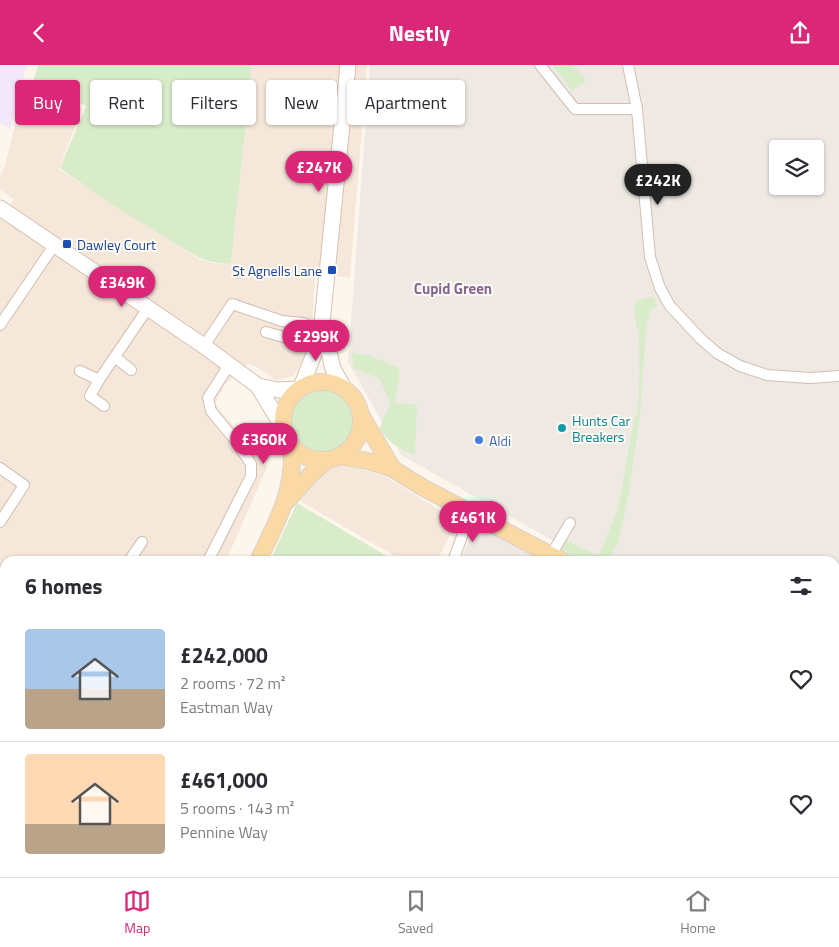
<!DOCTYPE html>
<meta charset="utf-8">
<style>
body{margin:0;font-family:"Titillium Web",sans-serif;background:#f7f7f7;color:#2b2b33;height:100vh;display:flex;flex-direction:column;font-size:19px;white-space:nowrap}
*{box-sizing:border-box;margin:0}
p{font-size:16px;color:#7c7c81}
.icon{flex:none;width:28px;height:28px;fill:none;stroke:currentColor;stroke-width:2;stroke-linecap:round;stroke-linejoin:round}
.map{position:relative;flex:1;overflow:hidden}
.sheet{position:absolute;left:0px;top:491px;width:840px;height:321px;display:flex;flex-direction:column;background:#fff;border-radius:15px 15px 0 0;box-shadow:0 1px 4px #0004}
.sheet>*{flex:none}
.hud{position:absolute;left:15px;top:15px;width:500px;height:45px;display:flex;gap:10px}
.fabs{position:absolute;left:769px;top:75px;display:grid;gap:10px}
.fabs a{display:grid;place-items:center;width:55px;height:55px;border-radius:5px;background:#fff;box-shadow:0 1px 4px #0004;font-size:25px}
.price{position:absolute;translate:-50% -42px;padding:0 11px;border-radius:18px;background:#db2777;color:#fff;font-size:16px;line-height:32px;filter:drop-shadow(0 1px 2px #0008)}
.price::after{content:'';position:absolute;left:50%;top:30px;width:15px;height:11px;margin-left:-8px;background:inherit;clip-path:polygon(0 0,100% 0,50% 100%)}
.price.active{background:#222;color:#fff}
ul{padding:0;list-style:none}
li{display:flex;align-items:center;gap:15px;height:125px;padding:0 25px}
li+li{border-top:1px solid #e1e1e2}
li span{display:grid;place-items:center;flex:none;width:140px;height:100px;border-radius:5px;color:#555}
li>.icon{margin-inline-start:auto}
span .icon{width:60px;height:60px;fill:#fffc;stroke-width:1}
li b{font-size:21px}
h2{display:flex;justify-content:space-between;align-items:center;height:60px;padding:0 25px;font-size:21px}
.chip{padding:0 18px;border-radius:5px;background:#fff;box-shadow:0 1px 4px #0004;font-size:18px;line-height:45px}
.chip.active{background:#db2777;color:#fff}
header{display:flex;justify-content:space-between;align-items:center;height:65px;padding:0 25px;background:#db2777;color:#fff;font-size:22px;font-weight:700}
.tab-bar{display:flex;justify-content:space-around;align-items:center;height:70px;border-top:1px solid #e1e1e2;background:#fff;font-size:14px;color:#7c7c81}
.tab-bar a{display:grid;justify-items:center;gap:2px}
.tab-bar .active{color:#db2777}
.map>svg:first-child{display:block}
.residential{fill:#f5e8da}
.industrial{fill:#efe9e4;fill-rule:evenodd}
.education{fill:#f3e8fa}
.green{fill:#d8ecc9}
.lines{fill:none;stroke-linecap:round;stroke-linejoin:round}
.street-casing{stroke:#d1beb0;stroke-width:12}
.secondary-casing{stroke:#d6c0b0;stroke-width:17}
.primary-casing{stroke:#dad1cd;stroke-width:18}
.street{stroke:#fff;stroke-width:10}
.secondary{stroke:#fff;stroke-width:15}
.primary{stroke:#fbd9a5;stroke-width:16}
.transit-dot{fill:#1a4fb4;stroke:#fffaf3;stroke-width:2}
.culture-dot{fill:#0f9aa8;stroke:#fffaf3;stroke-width:2}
.shop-dot{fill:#3f7fe0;stroke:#fffaf3;stroke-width:2}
.labels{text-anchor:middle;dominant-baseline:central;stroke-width:4;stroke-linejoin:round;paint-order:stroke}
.transit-label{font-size:14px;fill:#164399;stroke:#fffaf3;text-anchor:start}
.culture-label{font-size:14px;fill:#0d838f;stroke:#fffaf3;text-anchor:start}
.shop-label{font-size:14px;fill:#366cbe;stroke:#fffaf3;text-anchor:start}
.neighbourhood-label{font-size:15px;font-weight:bold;fill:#846695;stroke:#fffaf3}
</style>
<header><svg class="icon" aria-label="back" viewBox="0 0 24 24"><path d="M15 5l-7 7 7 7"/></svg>Nestly<svg class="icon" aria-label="share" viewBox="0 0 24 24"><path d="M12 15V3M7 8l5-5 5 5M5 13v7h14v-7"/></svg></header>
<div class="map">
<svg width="839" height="812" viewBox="0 0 839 812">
<rect width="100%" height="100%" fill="#fdf6ec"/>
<!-- residential -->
<g class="residential">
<polygon points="252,0 367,0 350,213 315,208 311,279 306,292 293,311 276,315 250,298 226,318 215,339 267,402 226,496 5,496 5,808 107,808 105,812 0,812 0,154 14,134 0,125 0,111 5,101 26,15 82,43 59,104 199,194 212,198 231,199"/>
<polygon points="347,399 386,412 457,456 437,496 403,496 295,433 325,403"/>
<polygon points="835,790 839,792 839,812 641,812 643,808 835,808"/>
</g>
<!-- industrial -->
<g class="industrial">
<path d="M 370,0 L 839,0 L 839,602 L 835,616 L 835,496 L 589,496 L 401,390 L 348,297 ZM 778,84 L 815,84 L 815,121 L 778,121 Z"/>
<polygon points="477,460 544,496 459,496"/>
<polygon points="439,808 542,808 540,812 451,812"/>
</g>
<!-- education -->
<polygon class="education" points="0,0 27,0 10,64 0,58"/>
<!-- green -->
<g class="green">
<polygon points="38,0 252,0 231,199 212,197 199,193 111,139 60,103 86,41 33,17"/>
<polygon points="553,0 573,0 586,16 572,26"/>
<path d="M 653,232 L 657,240 L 650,246 L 646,264 L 640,349 L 628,433 L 618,478 L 613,488 L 606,496 L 580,496 L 560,486 L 566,475 L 596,490 L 599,490 L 617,447 L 621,429 L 634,355 C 642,344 639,283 639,265 L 637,265 L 634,241 C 638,234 646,232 653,232 Z"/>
<path d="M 352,287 L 371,291 L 399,303 L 400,312 L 394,338 L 417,340 L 415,390 C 401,385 387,377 380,364 L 383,353 L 391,340 L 380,314 L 353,303 Z"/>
<circle cx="321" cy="356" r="34"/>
<polygon points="297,438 395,496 270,496"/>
<polygon points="835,663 839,666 839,788 835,786"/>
<polygon points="201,808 322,808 322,810 326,812 211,812"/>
<polygon points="563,808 642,808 639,812 561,812"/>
</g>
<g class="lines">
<!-- street casing -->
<g class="street-casing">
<g id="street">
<polyline points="540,0 575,44 637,44"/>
<polyline points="628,0 637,44 650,192 660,223 670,241 700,273 717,288 740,301 767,310 810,313 839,311"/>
<polyline points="0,260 55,179"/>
<polyline points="266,267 287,273"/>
<polyline points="204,281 232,239 282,256 304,258"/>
<polyline points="115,292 131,305"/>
<polyline points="80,306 99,315"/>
<polyline points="104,341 90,331 99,315 148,243"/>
<polyline points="0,403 24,420 0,457"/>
<polyline points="551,490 570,458"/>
<polyline points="129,496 142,477"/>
<polyline points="208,496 251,411 251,399 235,375 211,346 208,333 229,300"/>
<polyline points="453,496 464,466 473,450"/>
<polyline points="0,700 5,704"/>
<polyline points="0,717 5,709"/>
<polyline points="824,808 836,812"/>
<polyline points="57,812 60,808"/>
<polyline points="715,812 717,808"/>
</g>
</g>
<!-- secondary casing -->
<g class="secondary-casing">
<g id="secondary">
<polyline points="0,143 204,281 258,321 282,361"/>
<polyline points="323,262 333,304 344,323"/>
<polyline points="258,321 278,325 299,324"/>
<polyline points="301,322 316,284 322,258 348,0"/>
</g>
</g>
<!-- primary casing -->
<g class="primary-casing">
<g id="primary">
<circle cx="322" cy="356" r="39"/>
<polyline points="361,350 393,404"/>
<polyline points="340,391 368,396 393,404 422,422 562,496"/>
<polyline points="287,436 310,410 327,395"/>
<path d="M 258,496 C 277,456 294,428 292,383"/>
<polyline points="835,648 839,650"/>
<polyline points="142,812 143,808"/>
</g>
</g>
<!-- street -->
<use href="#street" class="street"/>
<!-- secondary -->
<use href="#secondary" class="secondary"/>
<!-- primary -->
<use href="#primary" class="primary"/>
</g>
<!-- markers -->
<g class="transit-dot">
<rect x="62" y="174" width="10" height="10" rx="2.5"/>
<rect x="327" y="200" width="10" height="10" rx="2.5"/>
</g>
<circle class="culture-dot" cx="562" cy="363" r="5"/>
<circle class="shop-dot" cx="479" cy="375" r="5"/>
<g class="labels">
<!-- transit labels -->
<g class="transit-label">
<text x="77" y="179">Dawley Court</text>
<text x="322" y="205" text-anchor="end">St Agnells Lane</text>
</g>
<!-- culture labels -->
<g class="culture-label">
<text x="572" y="355">Hunts Car<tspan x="572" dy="16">Breakers</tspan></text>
</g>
<!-- shop labels -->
<g class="shop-label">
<text x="489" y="375">Aldi</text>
</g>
<!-- neighbourhood labels -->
<g class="neighbourhood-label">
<text x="453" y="223">Cupid Green</text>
</g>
</g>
</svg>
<div class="fabs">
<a><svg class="icon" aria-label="layers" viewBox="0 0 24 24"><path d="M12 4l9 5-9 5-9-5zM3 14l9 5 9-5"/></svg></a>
</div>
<b class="price" style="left:319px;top:128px">£247K</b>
<b class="price active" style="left:658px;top:141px">£242K</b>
<b class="price" style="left:122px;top:243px">£349K</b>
<b class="price" style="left:316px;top:297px">£299K</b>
<b class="price" style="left:264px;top:400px">£360K</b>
<b class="price" style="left:473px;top:478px">£461K</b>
<div class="hud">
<a class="chip active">Buy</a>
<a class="chip">Rent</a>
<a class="chip">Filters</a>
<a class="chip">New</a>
<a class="chip">Apartment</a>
</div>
<section class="sheet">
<h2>6 homes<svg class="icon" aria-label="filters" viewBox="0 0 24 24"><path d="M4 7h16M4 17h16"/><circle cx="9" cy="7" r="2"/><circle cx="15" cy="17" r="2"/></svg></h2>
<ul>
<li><span style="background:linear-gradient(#a9c7e8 60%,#b9a48a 0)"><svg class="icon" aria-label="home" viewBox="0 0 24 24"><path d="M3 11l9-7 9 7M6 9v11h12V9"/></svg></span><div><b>£242,000</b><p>2 rooms · 72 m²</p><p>Eastman Way</p></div><svg class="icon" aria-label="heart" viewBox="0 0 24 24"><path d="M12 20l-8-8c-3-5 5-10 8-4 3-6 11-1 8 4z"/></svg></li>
<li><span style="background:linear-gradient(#ffd9b3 70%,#b9a48a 0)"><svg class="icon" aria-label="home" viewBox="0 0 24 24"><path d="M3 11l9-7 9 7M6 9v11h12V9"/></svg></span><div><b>£461,000</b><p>5 rooms · 143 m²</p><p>Pennine Way</p></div><svg class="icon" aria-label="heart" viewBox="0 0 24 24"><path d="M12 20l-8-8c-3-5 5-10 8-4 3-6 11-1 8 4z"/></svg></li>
</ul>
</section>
</div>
<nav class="tab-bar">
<a class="active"><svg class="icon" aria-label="map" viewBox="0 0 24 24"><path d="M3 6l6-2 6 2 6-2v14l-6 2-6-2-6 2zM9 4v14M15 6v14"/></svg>Map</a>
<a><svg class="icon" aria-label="saved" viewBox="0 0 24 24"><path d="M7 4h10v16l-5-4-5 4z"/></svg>Saved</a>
<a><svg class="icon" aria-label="home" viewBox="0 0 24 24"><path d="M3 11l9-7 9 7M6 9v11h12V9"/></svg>Home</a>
</nav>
